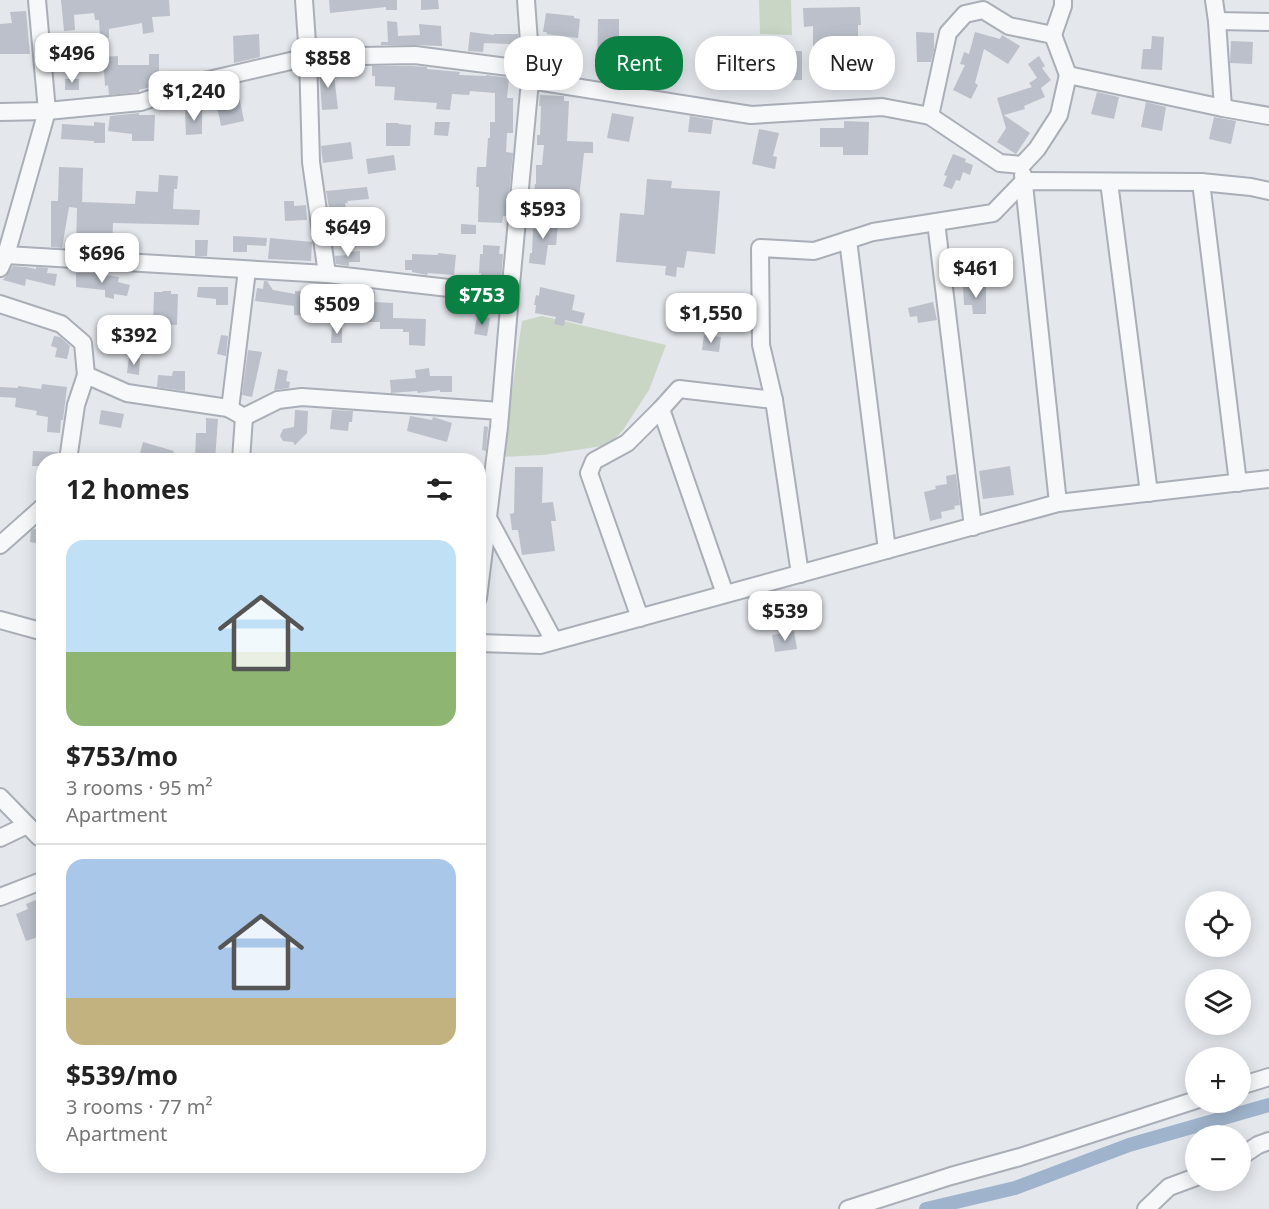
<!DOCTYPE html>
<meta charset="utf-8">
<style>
body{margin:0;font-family:"Noto Sans",sans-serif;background:#f2f2f2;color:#222;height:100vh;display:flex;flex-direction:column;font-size:22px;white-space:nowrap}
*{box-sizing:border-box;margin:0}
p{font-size:20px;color:#767676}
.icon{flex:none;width:33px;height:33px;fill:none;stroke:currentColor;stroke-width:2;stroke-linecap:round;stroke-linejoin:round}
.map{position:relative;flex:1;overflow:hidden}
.details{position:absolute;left:36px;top:453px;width:450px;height:720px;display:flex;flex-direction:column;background:#fff;border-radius:24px;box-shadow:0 3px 15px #0003}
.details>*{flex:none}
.top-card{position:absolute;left:504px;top:36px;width:570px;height:54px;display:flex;gap:12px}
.controls{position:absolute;left:1185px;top:891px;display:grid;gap:12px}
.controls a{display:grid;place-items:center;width:66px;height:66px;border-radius:50%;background:#fff;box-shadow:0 3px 15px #0003;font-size:30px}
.price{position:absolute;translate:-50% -51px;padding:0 14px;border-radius:12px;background:#fff;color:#222;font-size:20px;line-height:39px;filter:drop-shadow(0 2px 3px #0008)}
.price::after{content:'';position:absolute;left:50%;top:36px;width:18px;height:14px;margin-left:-9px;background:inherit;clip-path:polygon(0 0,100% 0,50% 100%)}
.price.active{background:#0b8043;color:#fff}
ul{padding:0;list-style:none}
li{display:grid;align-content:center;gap:12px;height:318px;padding:0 30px}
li+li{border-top:2px solid #e0e0e0}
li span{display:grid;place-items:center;height:186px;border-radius:18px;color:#555}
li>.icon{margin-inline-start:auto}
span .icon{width:108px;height:108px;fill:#fffc;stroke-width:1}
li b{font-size:26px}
h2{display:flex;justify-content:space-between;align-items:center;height:72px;padding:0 30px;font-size:26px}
.pill{padding:0 21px;border-radius:24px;background:#fff;box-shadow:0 3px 15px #0003;font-size:21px;line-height:54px}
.pill.active{background:#0b8043;color:#fff}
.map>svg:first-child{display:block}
.green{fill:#c9d6c5}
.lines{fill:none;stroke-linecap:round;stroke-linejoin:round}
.canal{stroke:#9fb4cc;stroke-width:14}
.building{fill:#bbc0ca}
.minor-casing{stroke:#a9aeb7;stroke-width:20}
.minor{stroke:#f7f8fa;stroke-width:16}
</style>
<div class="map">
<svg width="1269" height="1209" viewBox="0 0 1269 1209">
<rect width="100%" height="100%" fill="#e4e7ec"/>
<!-- green -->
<g class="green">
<polygon points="759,0 791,0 792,35 760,34"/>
<polygon points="542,316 666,345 649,390 623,430 609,445 543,455 502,457 522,321"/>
</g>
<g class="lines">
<!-- canal -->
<polyline class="canal" points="926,1209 1015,1188 1129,1145 1269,1105"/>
</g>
<!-- building -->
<g class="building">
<polygon points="61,0 169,0 170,16 152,17 154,32 143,34 142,23 109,29 109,38 100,38 99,20 95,20 94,13 74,15 75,30 64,31"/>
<polygon points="329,0 397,0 397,10 386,10 386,7 330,13"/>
<polygon points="421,0 438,0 439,9 421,10"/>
<polygon points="860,7 861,25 858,25 858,57 813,57 813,26 804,27 803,8"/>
<polygon points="26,11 30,54 0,54 0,24 12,23 10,12"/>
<polygon points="546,13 574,16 574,18 580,19 578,38 546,34 547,32 543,32"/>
<polygon points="598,19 619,19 619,77 597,76"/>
<polygon points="387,21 397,22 398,36 420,35 419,24 441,26 442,46 415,45 381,45 381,42 388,42"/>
<polygon points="470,32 494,35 494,34 518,34 519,45 511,45 511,44 484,43 483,52 468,51"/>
<polygon points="916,32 934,33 934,50 931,62 917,62"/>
<polygon points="975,32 1000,39 1002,35 1020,46 1008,64 984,49 975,83 978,85 971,99 953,90 965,65 960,64 964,52 969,54"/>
<polygon points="259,34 260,57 234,63 233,36"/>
<polygon points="1152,36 1164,37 1162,70 1141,69 1143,49 1151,49"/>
<polygon points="54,41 68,41 69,53 54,53"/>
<polygon points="1231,41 1253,42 1252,64 1230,63"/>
<polygon points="753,51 802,51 802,80 753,81"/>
<polygon points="149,54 159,54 159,74 161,74 162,84 139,90 139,92 109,95 108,85 105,86 103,57 118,56 118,65 149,65"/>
<polygon points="1039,56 1045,66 1042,68 1051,80 1041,88 1045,97 1024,106 1025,109 1004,115 1030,133 1016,154 997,142 1006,128 997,98 1032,87 1029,83 1037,78 1028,64"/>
<polygon points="372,66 412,66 427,67 427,69 460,72 459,75 486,76 486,75 509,78 507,98 513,98 513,133 507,133 506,152 513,153 507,216 503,216 502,223 478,222 479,187 476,187 477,167 486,167 488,138 490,138 490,122 495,122 495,93 470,91 469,95 452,94 450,110 436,109 437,103 394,100 395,87 375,86 375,76 372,76"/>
<polygon points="333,67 338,109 322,110 319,69"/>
<polygon points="624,75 642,78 641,87 624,84"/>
<rect x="65" y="79" width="14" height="11"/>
<polygon points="1097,92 1119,97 1114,119 1091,114"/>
<polygon points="540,95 564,96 564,101 569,101 567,141 593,142 593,153 584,153 579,199 534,193 535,184 536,184 536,165 542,165 544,145 537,145 537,135 540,135 541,106 539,106"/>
<polygon points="239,96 244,121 221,126 216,101"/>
<polygon points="1146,102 1166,107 1162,131 1141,127"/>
<polygon points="202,110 202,134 186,135 185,111"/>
<polygon points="139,113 139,115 155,115 154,141 132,141 132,134 108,131 110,116"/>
<polygon points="612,113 634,117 629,142 607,138"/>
<polygon points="690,116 713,120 711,134 688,132"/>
<polygon points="1214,117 1236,121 1231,144 1209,139"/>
<polygon points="844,121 869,122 868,155 843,155 843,147 820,147 820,128 844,128"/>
<polygon points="94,122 105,123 105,143 94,143 94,141 61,139 62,124 94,126"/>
<polygon points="435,122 450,122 448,136 434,135"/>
<polygon points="386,123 399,123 398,124 411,125 410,146 386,146"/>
<polygon points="759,129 779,133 773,156 777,157 775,169 752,164"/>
<polygon points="351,142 353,159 323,163 321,146"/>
<polygon points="953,154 966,159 965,162 973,165 970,175 963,172 960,181 956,180 952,189 943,186 947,176 944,175"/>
<polygon points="394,155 396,170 368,174 366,159"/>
<polygon points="59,167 83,168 82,202 135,204 136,191 158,192 159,175 178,176 177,189 174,189 173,209 200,210 199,225 113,223 112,251 76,249 77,208 69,207 62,248 51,247 51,201 58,201"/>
<polygon points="647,179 672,181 671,188 720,191 715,254 687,251 684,268 677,267 676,277 665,275 666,266 616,262 620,213 644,215"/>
<polygon points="367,187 369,199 347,201 348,203 345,203 348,222 332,224 326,191"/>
<polygon points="284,201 294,201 294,206 306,205 307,220 285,221"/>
<polygon points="539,216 550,216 550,225 558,225 556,245 548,245 545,265 529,263 530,253 532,253 533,229 539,229"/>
<polygon points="461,224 476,225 476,234 461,234"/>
<polygon points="233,236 267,238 266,246 247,245 247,252 233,252"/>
<polygon points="270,238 312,242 311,261 268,259"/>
<polygon points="195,240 208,240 207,256 195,256"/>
<polygon points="483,245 500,246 499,254 503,254 501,283 480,281 481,273 479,273 480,254 483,254"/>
<polygon points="360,251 360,262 349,262 349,266 336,264 335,256 347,255 347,252"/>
<polygon points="438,253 456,255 454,275 428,273 427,275 412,272 412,270 405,270 405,260 412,260 412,254 438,255"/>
<polygon points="13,266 26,267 36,269 36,267 48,268 47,273 57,274 55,286 26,279 25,286 3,280"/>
<polygon points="76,273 92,273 119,277 118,282 130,285 127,296 114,294 114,299 105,297 105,290 76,287"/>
<polygon points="264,281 267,281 273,290 295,294 295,291 320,293 320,287 375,291 374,302 393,303 393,318 426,319 425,346 409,345 409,332 403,332 403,329 380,329 380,322 348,322 349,299 326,297 325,309 307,308 307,316 294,315 294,306 255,301 257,288 263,289"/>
<polygon points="963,286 986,286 986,314 973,314 972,305 964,305"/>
<polygon points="198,287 228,287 228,305 216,305 216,299 197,297"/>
<polygon points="540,287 575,295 572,310 585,313 582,324 565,320 564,326 554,324 556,317 535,313 536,305 534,305 536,295 539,296"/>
<polygon points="163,291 171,291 171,294 178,294 177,325 153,324 154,292 162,292"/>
<polygon points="933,302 937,320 918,323 917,316 910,317 908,308"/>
<polygon points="477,316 490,318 487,336 474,334"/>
<polygon points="332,327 342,327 342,343 331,343"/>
<polygon points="221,335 228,336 226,356 217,354"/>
<polygon points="704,335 721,337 719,352 702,350"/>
<polygon points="54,336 60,337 70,346 67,359 55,357 57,348 51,346"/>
<polygon points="248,350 262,352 252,397 242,395"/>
<polygon points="129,357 140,358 139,375 127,373"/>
<polygon points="429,368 430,376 452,376 452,392 440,392 440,390 418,393 417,391 391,393 390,380 416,378 415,370"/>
<polygon points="278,369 288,371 286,381 290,382 289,388 274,390"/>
<polygon points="173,371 185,371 185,391 157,387 158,375 172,376"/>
<polygon points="42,384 67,387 63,420 61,420 60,433 47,432 48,417 36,415 37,411 15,407 16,398 0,397 0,387 18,388 18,386 41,389"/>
<polygon points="101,410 124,414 121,428 99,424"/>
<polygon points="295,410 308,411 307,433 295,445 293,442 283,441 280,436 283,429 294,427"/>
<polygon points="332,410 353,411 352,422 349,422 348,431 330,429"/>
<polygon points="410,416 432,420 433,417 452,423 447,442 407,431"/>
<polygon points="206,418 218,419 215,460 195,460 196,433 206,433"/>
<polygon points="484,426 488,427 486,451 482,450"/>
<polygon points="143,442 174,451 171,460 151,460 139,457"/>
<polygon points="33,451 58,452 58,460 44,460 44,466 32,466"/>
<polygon points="1010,466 1014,495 983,499 979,471"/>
<polygon points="515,467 543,467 542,503 553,502 556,521 551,521 555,551 522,555 518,530 512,530 510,514 514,513"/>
<polygon points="956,474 960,505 954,506 955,509 941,512 942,518 930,521 924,492 936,489 935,486 947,484 946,476"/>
<polygon points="34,529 42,530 40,544 30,542 31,531"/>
<polygon points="794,631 797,649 775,652 772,635"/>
<polygon points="38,899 44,914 44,935 26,941 16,914 28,909 26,904"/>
</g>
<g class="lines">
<!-- minor casing -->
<g class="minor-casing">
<g id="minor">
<polyline points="304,0 308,57 311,162 327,274 510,295"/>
<polyline points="1214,0 1217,21 1223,108"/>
<polyline points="1217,21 1269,22"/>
<polyline points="1053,35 1068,75"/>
<polyline points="530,80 751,115 882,107 930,116 1000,163 1022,165 1037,149 1059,115 1068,75 1223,108 1269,116"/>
<polyline points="0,112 47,111 141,102 196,83 308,57 415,55 531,70"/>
<polyline points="930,116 948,33 965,14 983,10 1009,26 1053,35 1063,6 1063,0"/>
<polyline points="1023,175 1058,503"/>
<polyline points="1109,182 1149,493"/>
<polyline points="1201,182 1238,483"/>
<polyline points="936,222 973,527"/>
<polyline points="848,240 887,550"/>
<polyline points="6,255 327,274"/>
<polyline points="0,268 6,255 47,111 37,0"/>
<polyline points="0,304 61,324 83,343 86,375 127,393 228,408 244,417 241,460"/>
<polyline points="230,409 247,270"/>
<polyline points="661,409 725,594"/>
<polyline points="244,417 278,400 302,397 500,411"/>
<polyline points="68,460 76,405 86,375"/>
<polyline points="488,518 554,641"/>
<polyline points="0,545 44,506"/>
<polyline points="800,574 774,400 761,345 760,248 814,251 873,232 993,213 1024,181 1201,182 1251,187 1269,191"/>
<polyline points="478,598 499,427 510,295 531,70 526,0"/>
<polyline points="640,618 589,473 594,461 627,443 661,409 679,389 774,400"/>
<polyline points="0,620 44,632"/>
<polyline points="478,643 540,645 1058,503 1269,479"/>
<polyline points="0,797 39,837 44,839"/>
<polyline points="0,838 27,825"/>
<polyline points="0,897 44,880"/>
<polyline points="1240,1086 1269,1077"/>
<polyline points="1240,1157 1258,1145 1269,1141"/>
<polyline points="848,1209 951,1176 1020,1157 1196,1100"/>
<polyline points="1146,1209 1169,1187 1196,1177"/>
</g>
</g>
<!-- minor -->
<use href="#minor" class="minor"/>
</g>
</svg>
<div class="controls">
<a><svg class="icon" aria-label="locate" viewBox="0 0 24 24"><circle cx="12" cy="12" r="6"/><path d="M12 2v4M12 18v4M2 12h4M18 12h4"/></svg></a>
<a><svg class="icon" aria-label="layers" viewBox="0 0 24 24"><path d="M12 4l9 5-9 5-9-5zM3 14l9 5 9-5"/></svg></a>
<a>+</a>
<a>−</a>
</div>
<b class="price" style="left:72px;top:84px">$496</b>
<b class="price" style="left:328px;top:89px">$858</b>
<b class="price" style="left:194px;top:122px">$1,240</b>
<b class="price" style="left:543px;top:240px">$593</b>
<b class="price" style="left:348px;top:258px">$649</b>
<b class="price" style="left:102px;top:284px">$696</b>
<b class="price" style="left:976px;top:299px">$461</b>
<b class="price active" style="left:482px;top:326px">$753</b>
<b class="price" style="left:337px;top:335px">$509</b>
<b class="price" style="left:711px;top:344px">$1,550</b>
<b class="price" style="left:134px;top:366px">$392</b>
<b class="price" style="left:785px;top:642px">$539</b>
<div class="top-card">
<a class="pill">Buy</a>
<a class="pill active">Rent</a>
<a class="pill">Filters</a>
<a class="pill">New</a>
</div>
<section class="details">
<h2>12 homes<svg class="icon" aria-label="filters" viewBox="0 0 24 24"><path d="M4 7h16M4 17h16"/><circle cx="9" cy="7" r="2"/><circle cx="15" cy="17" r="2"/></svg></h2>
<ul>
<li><span style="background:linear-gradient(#bfe0f5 60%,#8fb573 0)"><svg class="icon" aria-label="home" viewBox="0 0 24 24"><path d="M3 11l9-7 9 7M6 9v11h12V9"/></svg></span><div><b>$753/mo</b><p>3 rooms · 95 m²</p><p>Apartment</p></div></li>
<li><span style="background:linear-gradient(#a9c7e8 75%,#c2b280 0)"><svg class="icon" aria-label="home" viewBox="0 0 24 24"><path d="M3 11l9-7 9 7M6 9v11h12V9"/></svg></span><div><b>$539/mo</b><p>3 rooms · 77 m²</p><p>Apartment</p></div></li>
</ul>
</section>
</div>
